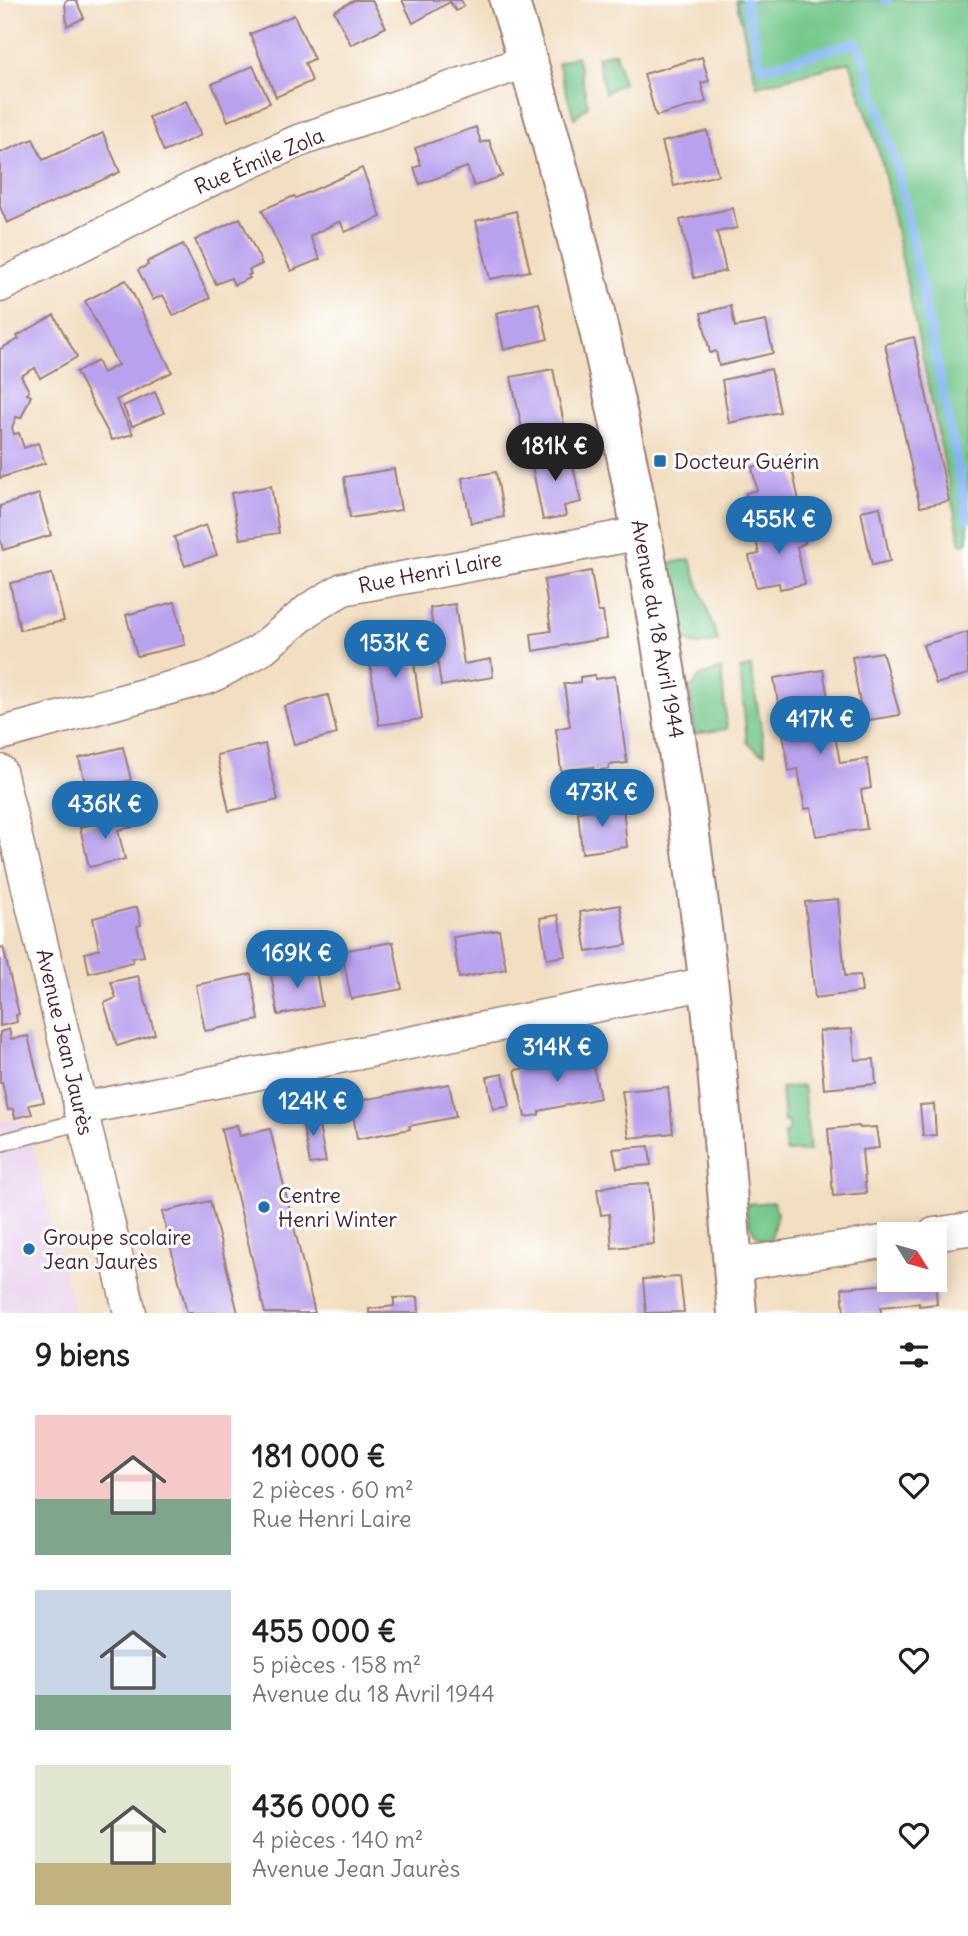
<!DOCTYPE html>
<html lang="fr">
<meta charset="utf-8">
<style>
body{margin:0;font-family:Delius,sans-serif;background:#f2f2f2;color:#202124;height:100vh;display:flex;flex-direction:column;font-size:26px;white-space:nowrap}
*{box-sizing:border-box;margin:0}
p{font-size:23px;color:#757577}
.icon{flex:none;width:38px;height:38px;fill:none;stroke:currentColor;stroke-width:2;stroke-linecap:round;stroke-linejoin:round}
.map{position:relative;height:1313px;overflow:hidden}
.panel{display:flex;flex-direction:column;background:#fff;flex:1}
.panel>*{flex:none}
.needle{width:46px;rotate:127deg}
.fabs{position:absolute;left:877px;top:1222px;display:grid;gap:14px}
.fabs a{display:grid;place-items:center;width:70px;height:70px;border-radius:0px;background:#fff;box-shadow:0 4px 18px #0003;font-size:35px}
.price{position:absolute;translate:-50% -60px;padding:0 16px;border-radius:24px;background:#1f6fb2;color:#fff;font-size:23px;line-height:46px;filter:drop-shadow(0 2px 4px #0008)}
.price::after{content:'';position:absolute;left:50%;top:42px;width:21px;height:16px;margin-left:-10px;background:inherit;clip-path:polygon(0 0,100% 0,50% 100%)}
.price.selected{background:#222;color:#fff}
ul{padding:0;list-style:none}
li{display:flex;align-items:center;gap:21px;height:175px;padding:0 35px}
li span{display:grid;place-items:center;flex:none;width:196px;height:140px;border-radius:0px;color:#555}
li>.icon{margin-inline-start:auto}
span .icon{width:84px;height:84px;fill:#fffc;stroke-width:1}
li b{font-size:30px}
h2{display:flex;justify-content:space-between;align-items:center;height:84px;padding:0 35px;font-size:30px}
.map>svg:first-child{display:block}
.built{fill:#e9d1ed}
.green{fill:#73c78b;stroke:#5e735b;stroke-width:2}
.lines{fill:none;stroke-linecap:round;stroke-linejoin:round}
.stream{stroke:#83b5f0;stroke-width:10}
.building{fill:#b8a1ed}
.service-casing{stroke:#9e7e76;stroke-width:19}
.minor-casing{stroke:#9e7e76;stroke-width:35}
.tertiary-casing{stroke:#9e7e76;stroke-width:42}
.service{stroke:#fff;stroke-width:16}
.minor{stroke:#fff;stroke-width:32}
.tertiary{stroke:#fff;stroke-width:38}
.poi-dot{fill:#1f6fb2;stroke:#fff;stroke-width:2.5}
.labels{text-anchor:middle;dominant-baseline:central;stroke-width:6;stroke-linejoin:round;paint-order:stroke}
.street-label{font-size:21px;fill:#4a1f2b;stroke:#fff}
.poi-label{font-size:21px;fill:#4a1f2b;stroke:#fff;text-anchor:start}
</style>
<div class="map">
<svg width="968" height="1313" viewBox="0 0 968 1313">
<rect width="100%" height="100%" fill="#fff"/>
<filter id="ink" filterUnits="userSpaceOnUse"><feTurbulence type="fractalNoise" baseFrequency=".0143" numOctaves="2"/><feDisplacementMap in="SourceGraphic" scale="14" xChannelSelector="R" yChannelSelector="G"/><feConvolveMatrix kernelMatrix="1 2 1 2 8 2 1 2 1" color-interpolation-filters="sRGB"/></filter>
<filter id="wash" filterUnits="userSpaceOnUse"><feTurbulence type="fractalNoise" baseFrequency=".00686" numOctaves="4" result="noise"/><feDisplacementMap in="SourceGraphic" scale="28" xChannelSelector="R" yChannelSelector="G"/><feGaussianBlur stdDeviation="1.57" result="paint"/><feColorMatrix in="noise" values="0 0 0 0 0 0 0 0 0 0 0 0 0 0 0 0 0 1.4 0 .05"/><feComposite in="paint" operator="in"/></filter>
<g filter="url(#wash)">
<rect width="100%" height="100%" fill="#f2dec1"/>
<!-- built -->
<polygon class="built" points="15,1119 16,1123 27,1121 75,1313 0,1313 0,1123"/>
<!-- green -->
<g class="green">
<polygon points="736,0 968,0 968,542 961,544 882,162 850,62 757,86"/>
<polygon points="615,52 623,83 605,93 597,57"/>
<polygon points="577,56 588,106 574,118 558,63"/>
<path d="M 690,559 L 718,641 C 709,643 699,647 690,643 C 676,637 669,580 666,564 Z"/>
<polygon points="751,667 765,753 759,752 747,742 740,669"/>
<polygon points="721,669 727,729 694,734 690,690 700,676"/>
<polygon points="803,1086 810,1151 786,1152 784,1133 788,1132 788,1122 784,1122 781,1088"/>
<path d="M 774,1202 L 777,1213 L 770,1243 C 751,1238 748,1222 746,1204 Z"/>
</g>
<g class="lines">
<!-- stream -->
<g class="stream">
<polyline points="885,0 887,0"/>
<polyline points="746,2 761,67 767,67 856,42 866,63"/>
<polyline points="868,72 898,171 968,518"/>
</g>
</g>
<g id="blocks">
<!-- building -->
<g class="building">
<polygon points="68,0 76,0 84,18 67,26 65,2"/>
<polygon points="355,0 372,0 386,27 351,45 334,11"/>
<polygon points="402,0 461,0 464,6 456,11 450,2 413,23"/>
<polygon points="294,15 314,59 305,63 312,81 276,97 250,34"/>
<polygon points="702,57 709,81 701,83 706,102 656,116 644,74"/>
<polygon points="253,66 270,103 228,121 212,84"/>
<polygon points="186,101 201,135 164,152 149,117"/>
<polygon points="476,127 481,143 489,140 502,176 474,186 467,167 420,184 414,168 421,165 415,148"/>
<polygon points="707,131 718,175 674,186 662,142"/>
<polygon points="103,133 120,172 7,223 0,207 0,153 33,139 43,160"/>
<polygon points="362,168 381,217 345,232 340,221 310,236 320,259 291,271 262,210 294,196 296,198"/>
<polygon points="733,208 737,228 717,232 726,271 694,278 680,220"/>
<polygon points="516,211 530,271 490,279 476,221"/>
<polygon points="240,218 262,264 249,270 251,274 248,275 250,278 234,285 231,278 216,284 195,240"/>
<polygon points="183,244 210,298 174,316 163,295 153,300 138,270 148,265 147,262"/>
<polygon points="126,280 172,372 116,400 133,434 112,440 76,372 97,361 103,373 118,365 85,301"/>
<polygon points="539,303 548,339 504,350 496,313"/>
<polygon points="731,306 735,327 766,321 773,353 719,366 716,351 710,353 701,313"/>
<polygon points="54,315 77,357 40,378 35,368 21,376 29,391 27,394 31,396 21,418 16,417 12,428 14,434 19,433 24,448 38,443 45,463 0,478 0,349 19,339 17,336"/>
<polygon points="914,337 949,501 920,507 885,344"/>
<polygon points="553,369 564,424 523,433 511,377"/>
<polygon points="771,369 780,412 729,423 722,380"/>
<polygon points="155,392 164,413 132,426 123,406"/>
<polygon points="569,448 581,502 564,506 566,516 543,520 530,456"/>
<polygon points="790,459 799,501 751,511 746,507 746,493 757,490 752,467"/>
<polygon points="394,469 401,510 350,518 344,477"/>
<polygon points="496,472 504,517 471,523 462,478"/>
<polygon points="271,486 279,533 240,539 231,493"/>
<polygon points="39,494 51,535 3,550 0,539 0,506"/>
<polygon points="880,507 890,561 872,565 861,511"/>
<polygon points="800,521 805,543 797,547 805,584 780,589 779,583 756,587 749,556 759,554 754,530"/>
<polygon points="206,525 217,555 185,566 174,537"/>
<polygon points="591,571 598,612 603,612 607,638 533,651 531,634 551,631 544,580"/>
<polygon points="52,574 64,621 20,630 10,583"/>
<polygon points="175,602 185,645 137,656 126,615"/>
<polygon points="455,604 464,664 491,659 493,677 441,686 430,608"/>
<polygon points="968,632 968,674 936,684 923,645"/>
<polygon points="410,635 422,719 379,725 367,641"/>
<polygon points="882,652 900,715 863,721 852,657"/>
<polygon points="823,670 840,763 867,759 871,788 861,790 867,829 816,836 811,808 805,809 798,769 789,771 774,678"/>
<polygon points="595,675 595,679 615,676 627,763 609,765 609,769 594,771 593,767 561,771 556,729 570,726 564,684 580,682 580,677"/>
<polygon points="328,695 337,734 294,745 284,706"/>
<polygon points="265,744 278,800 229,811 217,755"/>
<polygon points="123,747 131,780 87,791 79,758"/>
<polygon points="605,803 606,807 623,806 627,847 582,853 578,812 593,810 593,805"/>
<polygon points="131,815 133,827 118,830 125,859 89,867 80,827"/>
<polygon points="838,899 845,976 860,975 862,992 815,998 805,902"/>
<polygon points="620,905 627,945 587,952 580,912"/>
<polygon points="137,907 141,925 137,926 144,956 132,958 133,962 89,973 85,953 99,949 93,918"/>
<polygon points="558,915 566,956 547,959 540,918"/>
<polygon points="499,930 506,969 459,978 453,937"/>
<polygon points="393,942 402,989 351,999 342,951"/>
<polygon points="3,947 19,1014 16,1015 17,1022 0,1026 0,948"/>
<polygon points="315,965 322,1006 278,1015 271,974"/>
<polygon points="251,974 259,1020 205,1031 196,985"/>
<polygon points="138,976 155,1034 117,1046 104,1003 116,998 111,982"/>
<polygon points="9,1029 11,1039 28,1036 44,1102 29,1105 32,1114 15,1118 13,1109 8,1110 2,1082 0,1083 0,1032"/>
<polygon points="852,1029 855,1060 874,1059 876,1084 824,1089 819,1031"/>
<polygon points="551,1055 558,1061 591,1055 600,1098 539,1111 539,1115 525,1117 515,1070 536,1066 540,1058"/>
<polygon points="503,1074 510,1106 493,1109 487,1077"/>
<polygon points="449,1084 456,1117 409,1126 410,1129 357,1139 351,1102"/>
<polygon points="668,1087 673,1133 629,1138 622,1091"/>
<polygon points="934,1104 936,1135 923,1136 920,1105"/>
<polygon points="316,1111 326,1162 310,1164 301,1115"/>
<polygon points="237,1125 240,1136 270,1129 315,1313 265,1313 221,1129"/>
<polygon points="859,1126 860,1128 876,1127 879,1148 862,1150 866,1193 833,1196 828,1129"/>
<polygon points="649,1146 651,1165 617,1168 613,1149"/>
<polygon points="649,1183 654,1244 612,1248 609,1214 601,1215 597,1189 615,1185"/>
<polygon points="210,1201 238,1313 187,1313 162,1212"/>
<polygon points="680,1277 684,1312 646,1313 643,1279"/>
<polygon points="917,1279 935,1279 937,1304 919,1306 919,1303 881,1307 881,1313 844,1313 842,1288 917,1282"/>
<polygon points="418,1297 419,1313 369,1313 369,1309 394,1306 394,1298"/>
</g>
</g>
</g>
<g filter="url(#ink)">
<use href="#blocks" fill-opacity="0" stroke="#9e7e76" stroke-width="2"/>
<g class="lines">
<!-- service casing -->
<g class="service-casing">
<polyline id="service" points="0,1143 83,1121"/>
</g>
<!-- minor casing -->
<g class="minor-casing">
<g id="minor">
<polyline points="0,286 197,186 298,141 528,61"/>
<polyline points="0,734 210,677 259,651 311,608 343,589 642,533"/>
<polyline points="0,771 130,1313"/>
<polyline points="80,1109 709,983"/>
<polyline points="934,1234 968,1229"/>
<polyline points="733,1265 889,1241"/>
</g>
</g>
<!-- tertiary casing -->
<g class="tertiary-casing">
<path id="tertiary" d="M 509,0 C 610,318 670,648 708,979 C 721,1090 727,1202 737,1313"/>
</g>
<!-- service -->
<use href="#service" class="service"/>
<!-- minor -->
<use href="#minor" class="minor"/>
<!-- tertiary -->
<use href="#tertiary" class="tertiary"/>
</g>
</g>
<!-- markers -->
<g class="poi-dot">
<rect x="653" y="454" width="14" height="14" rx="3.5"/>
<circle cx="264" cy="1207" r="7"/>
<circle cx="29" cy="1249" r="7"/>
</g>
<g class="labels">
<!-- street labels -->
<g class="street-label">
<text transform="translate(259 161) rotate(-23)">Rue Émile Zola</text>
<text transform="translate(430 572) rotate(-11)">Rue Henri Laire</text>
<text transform="translate(658 629) rotate(80)">Avenue du 18 Avril 1944</text>
<text transform="translate(65 1042) rotate(77)">Avenue Jean Jaurès</text>
</g>
<!-- poi labels -->
<g class="poi-label">
<text x="674" y="461">Docteur Guérin</text>
<text x="278" y="1195">Centre<tspan x="278" dy="24">Henri Winter</tspan></text>
<text x="43" y="1237">Groupe scolaire<tspan x="43" dy="24">Jean Jaurès</tspan></text>
</g>
</g>
</svg>
<div class="fabs">
<a><svg class="needle" viewBox="-14 -14 28 28"><path d="M0-13l5 13h-10z" fill="#e53935"/><path d="M0 13l5-13h-10z" fill="#757577"/></svg></a>
</div>
<b class="price selected" style="left:555px;top:483px">181K €</b>
<b class="price" style="left:779px;top:556px">455K €</b>
<b class="price" style="left:395px;top:680px">153K €</b>
<b class="price" style="left:820px;top:756px">417K €</b>
<b class="price" style="left:602px;top:829px">473K €</b>
<b class="price" style="left:105px;top:841px">436K €</b>
<b class="price" style="left:297px;top:990px">169K €</b>
<b class="price" style="left:557px;top:1084px">314K €</b>
<b class="price" style="left:313px;top:1138px">124K €</b>
</div>
<section class="panel">
<h2>9 biens<svg class="icon" aria-label="filters" viewBox="0 0 24 24"><path d="M4 7h16M4 17h16"/><circle cx="9" cy="7" r="2"/><circle cx="15" cy="17" r="2"/></svg></h2>
<ul>
<li><span style="background:linear-gradient(#f6c9c9 60%,#7fa58c 0)"><svg class="icon" aria-label="home" viewBox="0 0 24 24"><path d="M3 11l9-7 9 7M6 9v11h12V9"/></svg></span><div><b>181 000 €</b><p>2 pièces · 60 m²</p><p>Rue Henri Laire</p></div><svg class="icon" aria-label="heart" viewBox="0 0 24 24"><path d="M12 20l-8-8c-3-5 5-10 8-4 3-6 11-1 8 4z"/></svg></li>
<li><span style="background:linear-gradient(#c9d6e8 75%,#7fa58c 0)"><svg class="icon" aria-label="home" viewBox="0 0 24 24"><path d="M3 11l9-7 9 7M6 9v11h12V9"/></svg></span><div><b>455 000 €</b><p>5 pièces · 158 m²</p><p>Avenue du 18 Avril 1944</p></div><svg class="icon" aria-label="heart" viewBox="0 0 24 24"><path d="M12 20l-8-8c-3-5 5-10 8-4 3-6 11-1 8 4z"/></svg></li>
<li><span style="background:linear-gradient(#dfe7d0 70%,#c2b280 0)"><svg class="icon" aria-label="home" viewBox="0 0 24 24"><path d="M3 11l9-7 9 7M6 9v11h12V9"/></svg></span><div><b>436 000 €</b><p>4 pièces · 140 m²</p><p>Avenue Jean Jaurès</p></div><svg class="icon" aria-label="heart" viewBox="0 0 24 24"><path d="M12 20l-8-8c-3-5 5-10 8-4 3-6 11-1 8 4z"/></svg></li>
</ul>
</section>
